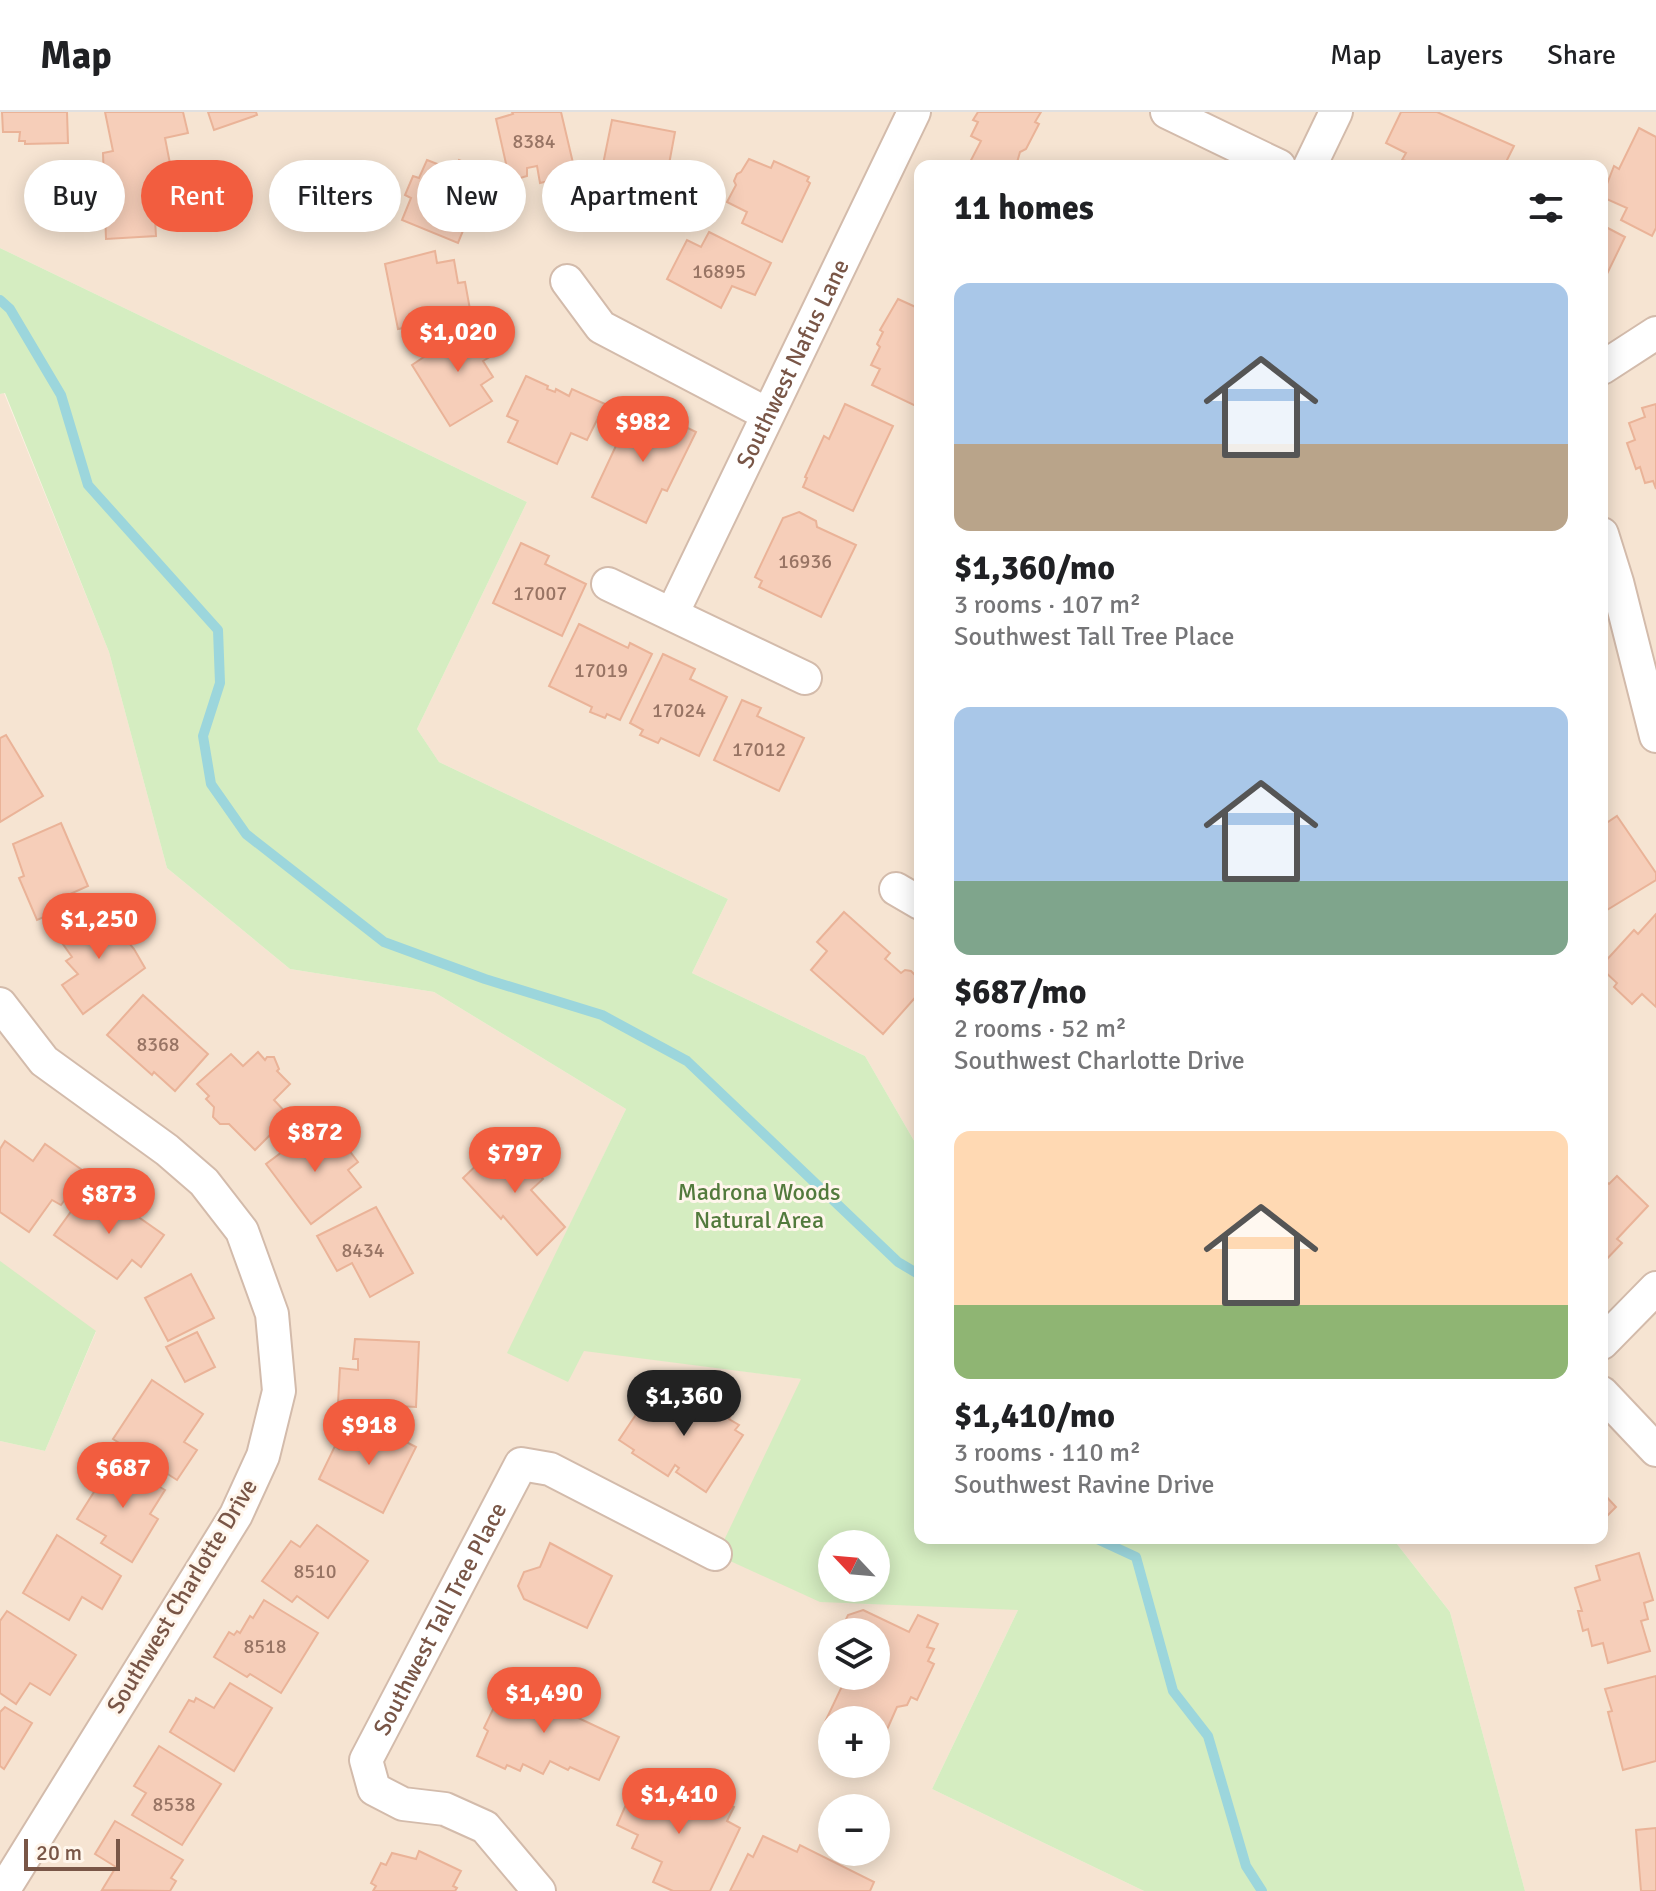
<!DOCTYPE html>
<meta charset="utf-8">
<style>
body{margin:0;font-family:Signika,sans-serif;background:#f6f6f6;color:#202124;height:100vh;display:flex;flex-direction:column;font-size:30px;white-space:nowrap}
*{box-sizing:border-box;margin:0}
p{font-size:26px;color:#757577}
.icon{flex:none;width:44px;height:44px;fill:none;stroke:currentColor;stroke-width:2;stroke-linecap:round;stroke-linejoin:round}
.map{position:relative;flex:1;overflow:hidden}
.sheet{position:absolute;left:914px;top:48px;width:694px;height:1384px;display:flex;flex-direction:column;background:#fff;border-radius:16px;box-shadow:0 4px 20px #0003}
.sheet>*{flex:none}
.guide{position:absolute;left:24px;top:48px;width:760px;height:72px;display:flex;gap:16px}
.needle{width:52px;rotate:296deg}
.buttons{position:absolute;left:818px;top:1418px;display:grid;gap:16px}
.buttons a{display:grid;place-items:center;width:72px;height:72px;border-radius:50%;background:#fff;box-shadow:0 4px 20px #0003;font-size:40px}
.scale{position:absolute;left:24px;bottom:20px;width:96px;box-sizing:border-box;padding-left:8px;border:4px solid #795647;border-top:0;font-size:22px;line-height:28px;white-space:nowrap;color:#795647;-webkit-text-stroke:6px #fff6ec;paint-order:stroke}
.price{position:absolute;translate:-50% -68px;padding:0 18px;border-radius:28px;background:#f25d3f;color:#fff;font-size:26px;line-height:52px;filter:drop-shadow(0 2px 4px #0008)}
.price::after{content:'';position:absolute;left:50%;top:48px;width:24px;height:18px;margin-left:-12px;background:inherit;clip-path:polygon(0 0,100% 0,50% 100%)}
.price.current{background:#222;color:#fff}
ul{padding:0;list-style:none}
li{display:grid;align-content:center;gap:16px;height:424px;padding:0 40px}
li span{display:grid;place-items:center;height:248px;border-radius:16px;color:#555}
li>.icon{margin-inline-start:auto}
span .icon{width:144px;height:144px;fill:#fffc;stroke-width:1}
li b{font-size:34px}
h2{display:flex;justify-content:space-between;align-items:center;height:96px;padding:0 40px;font-size:34px}
.tag{padding:0 28px;border-radius:36px;background:#fff;box-shadow:0 4px 20px #0003;font-size:28px;line-height:72px}
.tag.current{background:#f25d3f;color:#fff}
header{display:flex;align-items:center;gap:48px;box-sizing:border-box;height:112px;padding:0 40px;background:#fff;border-bottom:2px solid #e0e0e0}
header strong{font-size:38px}
nav{display:flex;gap:44px;margin-inline-start:auto;font-size:28px}
.map>svg:first-child{display:block}
.residential{fill:#f6e4d2;fill-rule:evenodd}
.green{fill:#d5edc1;fill-rule:evenodd}
.lines{fill:none;stroke-linecap:round;stroke-linejoin:round}
.stream{stroke:#9cd6dc;stroke-width:10}
.building{fill:#f6ceb9;stroke:#eab398;stroke-width:2}
.street-casing{stroke:#d3bbab;stroke-width:36}
.street{stroke:#fff;stroke-width:32}
.labels{text-anchor:middle;dominant-baseline:central;stroke-width:6;stroke-linejoin:round;paint-order:stroke}
.number-label{font-size:20px;fill:#987464}
.street-label{font-size:24px;fill:#795647;stroke:#fff6ec}
.park-label{font-size:24px;fill:#527a3c;stroke:#fff6ec}
</style>
<header>
<strong>Map</strong>
<nav><a>Map</a><a>Layers</a><a>Share</a></nav>
</header>
<div class="map">
<svg width="1656" height="1779" viewBox="0 0 1656 1779">
<rect width="100%" height="100%" fill="#fef2e4"/>
<!-- residential -->
<g class="residential">
<polygon points="0,0 1656,0 1656,1779 1525,1779 1450,1500 1397,1432 1389,1426 1602,1426 1602,54 920,54 920,1039 865,944 692,861 728,787 439,650 417,617 527,390 0,136"/>
<path d="M 4,281 L 109,540 L 167,756 L 290,857 L 434,880 L 626,997 L 508,1241 L 584,1238 L 802,1267 L 920,1426 L 1018,1498 L 932,1677 L 1144,1779 L 0,1779 L 0,1329 L 45,1339 L 96,1220 L 0,1150 L 0,282 ZM 832,1432 L 876,1432 L 876,1476 L 832,1476 ZM 832,1520 L 876,1520 L 876,1564 L 832,1564 ZM 832,1608 L 876,1608 L 876,1652 L 832,1652 ZM 832,1696 L 876,1696 L 876,1740 L 832,1740 Z"/>
</g>
<!-- green -->
<g class="green">
<path d="M 0,136 L 527,390 L 417,617 L 439,650 L 728,787 L 692,861 L 865,944 L 920,1039 L 920,1426 L 1389,1426 L 1397,1432 L 1450,1500 L 1525,1779 L 1144,1779 L 932,1677 L 1018,1498 L 820,1490 L 717,1443 L 801,1267 L 584,1239 L 568,1270 L 507,1241 L 626,997 L 434,880 L 290,857 L 167,756 L 109,540 L 5,281 L 0,282 ZM 832,1432 L 876,1432 L 876,1476 L 832,1476 Z"/>
<polygon points="0,1149 96,1219 45,1339 0,1329"/>
</g>
<g class="lines">
<!-- stream -->
<g class="stream">
<polyline points="0,188 10,197 61,283 88,373 218,518 220,571 203,624 211,672 246,722 384,830 485,867 602,903 687,949 898,1150 920,1163"/>
<polyline points="1095,1426 1136,1445 1173,1579 1208,1624 1246,1754 1262,1779"/>
</g>
</g>
<!-- building -->
<g class="building">
<polygon points="2,0 67,0 68,31 25,32 25,29 19,29 20,20 3,20"/>
<polygon points="105,0 183,0 188,21 165,26 173,67 153,72 156,124 106,127 103,41 113,39"/>
<polygon points="208,0 256,0 257,3 214,18"/>
<polygon points="512,0 561,0 573,51 562,53 565,65 540,71 537,54 527,56 527,64 517,67 509,65 496,7 513,2"/>
<polygon points="978,0 1041,0 1035,10 1039,12 1026,37 1020,40 1016,54 968,54 981,29 971,24 978,10 973,8"/>
<polygon points="1401,0 1437,0 1514,34 1504,54 1404,54 1406,49 1402,48 1406,41 1386,31"/>
<polygon points="612,8 675,20 662,90 598,77"/>
<polygon points="1639,16 1656,25 1656,116 1652,124 1621,108 1627,96 1602,85 1614,54 1619,57"/>
<polygon points="749,47 771,56 774,49 809,65 807,69 810,71 782,130 742,111 747,100 727,90 736,73 734,69 737,62 741,60"/>
<polygon points="427,48 455,59 459,48 496,63 477,107 469,104 458,131 402,108 411,86 405,83 413,64 419,66"/>
<polygon points="1602,113 1625,125 1605,166 1602,165"/>
<polygon points="709,120 771,151 755,183 732,174 721,196 667,167 687,128 701,135"/>
<polygon points="435,139 437,151 454,148 458,171 465,170 471,203 398,217 385,152"/>
<polygon points="898,187 920,197 920,296 872,273 880,257 871,253 880,235 877,232 883,220 880,218"/>
<polygon points="476,210 495,242 483,249 493,265 481,273 492,289 450,314 412,253"/>
<polygon points="526,264 548,274 547,277 555,280 556,277 569,284 572,277 605,292 587,328 571,321 557,352 508,330 518,309 507,304"/>
<polygon points="845,292 893,314 853,399 803,375 807,366 805,365 824,324 829,327"/>
<polygon points="1656,292 1656,377 1653,369 1645,371 1640,355 1636,357 1627,331 1635,328 1629,311 1645,305 1642,296"/>
<polygon points="636,298 656,308 659,302 696,320 667,379 662,377 646,411 592,385 629,306 632,308"/>
<polygon points="799,400 816,409 817,415 856,433 821,505 759,475 762,469 755,465 783,406"/>
<polygon points="521,431 549,444 545,452 586,472 562,524 493,491"/>
<polygon points="579,512 628,536 630,531 652,542 620,608 607,602 605,606 590,600 592,595 549,574"/>
<polygon points="663,542 695,557 690,567 727,585 699,644 661,626 658,631 640,623 643,618 630,611"/>
<polygon points="742,588 761,596 757,604 804,626 779,679 714,648"/>
<polygon points="6,623 43,684 0,710 0,626"/>
<polygon points="1617,704 1656,761 1656,768 1602,801 1602,714"/>
<polygon points="61,711 88,774 70,782 74,792 37,808 19,766 24,764 13,732"/>
<polygon points="102,798 134,837 145,856 83,902 62,873 78,862 66,849 72,845 60,828"/>
<polygon points="844,800 890,841 885,847 901,861 905,858 911,859 920,868 920,880 883,922 811,858 827,839 817,830"/>
<polygon points="1656,802 1656,895 1642,882 1632,892 1614,875 1617,871 1602,857 1602,853 1634,818 1638,822"/>
<polygon points="143,883 208,942 175,979 154,960 152,963 107,923"/>
<polygon points="258,940 265,948 267,945 274,945 279,957 277,959 290,972 274,988 289,1004 255,1038 229,1012 220,1012 213,1005 214,995 206,987 209,984 197,972 231,942 243,954"/>
<polygon points="319,1015 337,1038 345,1033 358,1050 348,1058 361,1075 311,1112 266,1052 314,1016 315,1018"/>
<polygon points="505,1026 543,1067 531,1078 565,1115 537,1143 503,1104 501,1107 463,1066"/>
<polygon points="5,1029 33,1049 45,1032 85,1060 61,1093 52,1088 29,1120 0,1100 0,1037"/>
<polygon points="1617,1064 1648,1094 1617,1127 1622,1131 1602,1152 1602,1066 1609,1072"/>
<polygon points="83,1083 99,1095 103,1091 119,1102 124,1095 164,1123 141,1155 132,1148 117,1167 54,1123"/>
<polygon points="376,1095 413,1161 370,1185 352,1151 337,1159 317,1124"/>
<polygon points="191,1162 214,1206 168,1229 145,1186"/>
<polygon points="197,1220 215,1255 185,1270 166,1235"/>
<polygon points="355,1227 419,1230 416,1295 338,1291 340,1256 358,1258 358,1247 353,1247"/>
<polygon points="152,1268 203,1302 184,1330 197,1338 177,1368 113,1327"/>
<polygon points="673,1276 691,1288 694,1283 703,1290 705,1287 731,1303 729,1307 739,1313 735,1318 743,1323 706,1380 676,1360 679,1356 675,1353 668,1364 632,1341 634,1338 619,1328 643,1292 658,1301"/>
<polygon points="373,1313 416,1335 383,1401 319,1367 335,1334 339,1337 346,1322 352,1321 366,1328"/>
<polygon points="114,1348 165,1378 150,1402 158,1407 132,1450 101,1431 106,1424 77,1407"/>
<polygon points="1602,1380 1616,1395 1602,1409"/>
<polygon points="317,1413 368,1449 328,1506 297,1484 292,1490 262,1469 291,1429 300,1435"/>
<polygon points="57,1423 121,1464 102,1497 82,1485 69,1508 23,1481"/>
<polygon points="550,1431 612,1464 587,1516 524,1487 518,1474 524,1460 540,1455"/>
<polygon points="1639,1441 1653,1488 1644,1491 1648,1507 1641,1509 1650,1539 1608,1551 1603,1531 1592,1534 1588,1517 1583,1519 1578,1499 1582,1499 1575,1476 1600,1468 1596,1454"/>
<polygon points="264,1488 318,1521 281,1581 250,1562 247,1565 214,1545 229,1520 234,1523 237,1519 240,1521 250,1504 253,1506"/>
<polygon points="863,1498 909,1520 918,1503 938,1512 927,1535 934,1537 928,1549 934,1552 917,1588 911,1585 907,1593 897,1595 878,1638 876,1608 832,1608 832,1616 824,1612 845,1568 836,1564 876,1564 876,1520 841,1518 848,1503"/>
<polygon points="7,1499 76,1543 50,1583 30,1571 16,1592 0,1581 0,1509"/>
<polygon points="1656,1564 1656,1649 1623,1658 1608,1600 1612,1599 1605,1577"/>
<polygon points="230,1571 272,1596 234,1659 170,1620 189,1588 194,1590 196,1586 214,1596"/>
<polygon points="522,1571 543,1580 545,1575 565,1585 559,1597 619,1625 599,1668 570,1655 568,1658 550,1649 543,1662 523,1652 520,1659 507,1653 505,1657 477,1644 488,1619 484,1616 496,1591 503,1594 512,1575"/>
<polygon points="5,1595 32,1611 4,1657 0,1654 0,1600"/>
<polygon points="159,1634 221,1672 182,1733 132,1703 146,1681 134,1674"/>
<polygon points="639,1663 686,1686 684,1690 705,1700 712,1685 734,1695 727,1709 740,1716 710,1779 673,1779 653,1770 662,1750 632,1736 638,1723 617,1713"/>
<polygon points="115,1709 183,1748 171,1766 176,1769 170,1779 102,1778 116,1755 95,1742"/>
<polygon points="1656,1716 1656,1779 1641,1779 1636,1718"/>
<polygon points="763,1724 797,1740 800,1733 874,1770 870,1779 730,1779 748,1742 753,1745"/>
<polygon points="419,1739 461,1759 453,1774 457,1776 455,1779 373,1779 376,1774 371,1771 381,1751 386,1753 392,1741 416,1747"/>
</g>
<g class="lines">
<!-- street casing -->
<g class="street-casing">
<g id="street">
<polyline points="1167,0 1279,54"/>
<polyline points="1310,54 1336,0"/>
<polyline points="567,169 601,215 767,302"/>
<polyline points="1602,256 1656,221"/>
<polyline points="1602,422 1617,470 1656,624"/>
<polyline points="608,472 805,566"/>
<path id="s1" d="M 672,502 L 914,0"/>
<polyline points="896,777 920,791"/>
<polyline points="0,892 44,949 167,1038 204,1070 242,1119 272,1202 279,1279 263,1344 236,1403 3,1779"/>
<polyline points="1602,1231 1656,1176"/>
<polyline points="1602,1281 1656,1338"/>
<path id="s2" d="M 539,1779 L 485,1715 L 445,1697 L 403,1692 L 374,1677 L 366,1648 L 521,1352 L 550,1357 L 715,1442"/>
</g>
</g>
<!-- street -->
<use href="#street" class="street"/>
</g>
<g class="labels">
<!-- number labels -->
<g class="number-label">
<text x="534" y="29">8384</text>
<text x="719" y="159">16895</text>
<text x="805" y="449">16936</text>
<text x="540" y="481">17007</text>
<text x="601" y="558">17019</text>
<text x="679" y="598">17024</text>
<text x="759" y="637">17012</text>
<text x="158" y="932">8368</text>
<text x="363" y="1138">8434</text>
<text x="315" y="1459">8510</text>
<text x="265" y="1534">8518</text>
<text x="174" y="1692">8538</text>
</g>
<!-- street labels -->
<g class="street-label">
<text stroke="none"><textPath href="#s1" startOffset="278">Southwest Nafus Lane</textPath></text>
<text transform="translate(182 1484) rotate(-59)">Southwest Charlotte Drive</text>
<text stroke="none"><textPath href="#s2" startOffset="392">Southwest Tall Tree Place</textPath></text>
</g>
<!-- park labels -->
<g class="park-label">
<text x="759" y="1080">Madrona Woods<tspan x="759" dy="28">Natural Area</tspan></text>
</g>
</g>
</svg>
<div class="buttons">
<a><svg class="needle" viewBox="-14 -14 28 28"><path d="M0-13l5 13h-10z" fill="#e53935"/><path d="M0 13l5-13h-10z" fill="#757577"/></svg></a>
<a><svg class="icon" aria-label="layers" viewBox="0 0 24 24"><path d="M12 4l9 5-9 5-9-5zM3 14l9 5 9-5"/></svg></a>
<a>+</a>
<a>−</a>
</div>
<div class="scale">20 m</div>
<b class="price" style="left:458px;top:262px">$1,020</b>
<b class="price" style="left:643px;top:352px">$982</b>
<b class="price" style="left:99px;top:849px">$1,250</b>
<b class="price" style="left:315px;top:1062px">$872</b>
<b class="price" style="left:515px;top:1083px">$797</b>
<b class="price" style="left:109px;top:1124px">$873</b>
<b class="price current" style="left:684px;top:1326px">$1,360</b>
<b class="price" style="left:369px;top:1355px">$918</b>
<b class="price" style="left:123px;top:1398px">$687</b>
<b class="price" style="left:544px;top:1623px">$1,490</b>
<b class="price" style="left:679px;top:1724px">$1,410</b>
<div class="guide">
<a class="tag">Buy</a>
<a class="tag current">Rent</a>
<a class="tag">Filters</a>
<a class="tag">New</a>
<a class="tag">Apartment</a>
</div>
<section class="sheet">
<h2>11 homes<svg class="icon" aria-label="filters" viewBox="0 0 24 24"><path d="M4 7h16M4 17h16"/><circle cx="9" cy="7" r="2"/><circle cx="15" cy="17" r="2"/></svg></h2>
<ul>
<li><span style="background:linear-gradient(#a9c7e8 65%,#b9a48a 0)"><svg class="icon" aria-label="home" viewBox="0 0 24 24"><path d="M3 11l9-7 9 7M6 9v11h12V9"/></svg></span><div><b>$1,360/mo</b><p>3 rooms · 107 m²</p><p>Southwest Tall Tree Place</p></div></li>
<li><span style="background:linear-gradient(#a9c7e8 70%,#7fa58c 0)"><svg class="icon" aria-label="home" viewBox="0 0 24 24"><path d="M3 11l9-7 9 7M6 9v11h12V9"/></svg></span><div><b>$687/mo</b><p>2 rooms · 52 m²</p><p>Southwest Charlotte Drive</p></div></li>
<li><span style="background:linear-gradient(#ffd9b3 70%,#8fb573 0)"><svg class="icon" aria-label="home" viewBox="0 0 24 24"><path d="M3 11l9-7 9 7M6 9v11h12V9"/></svg></span><div><b>$1,410/mo</b><p>3 rooms · 110 m²</p><p>Southwest Ravine Drive</p></div></li>
</ul>
</section>
</div>
